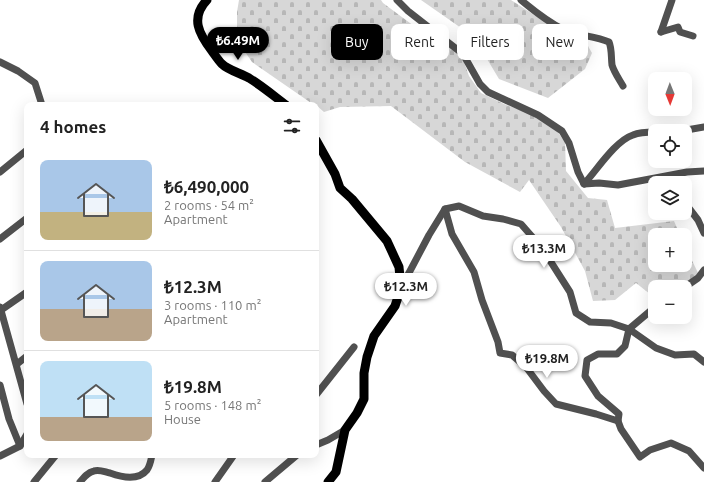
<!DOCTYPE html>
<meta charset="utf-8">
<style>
body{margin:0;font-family:Ubuntu,sans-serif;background:#f6f6f6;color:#222;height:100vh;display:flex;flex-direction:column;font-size:15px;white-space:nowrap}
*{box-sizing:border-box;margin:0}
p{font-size:13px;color:#767676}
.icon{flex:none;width:22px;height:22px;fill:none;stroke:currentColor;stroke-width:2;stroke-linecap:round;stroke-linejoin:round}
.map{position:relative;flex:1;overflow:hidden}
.panel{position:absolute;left:24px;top:102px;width:295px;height:356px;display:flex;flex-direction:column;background:#fff;border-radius:8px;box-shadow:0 4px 16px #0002}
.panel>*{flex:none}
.hud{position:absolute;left:331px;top:24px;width:313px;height:36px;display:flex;gap:8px}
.needle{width:26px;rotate:179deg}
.fabs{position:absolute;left:648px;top:72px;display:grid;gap:8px}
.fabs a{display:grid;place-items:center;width:44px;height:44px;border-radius:8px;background:#fff;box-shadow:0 4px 16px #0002;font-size:20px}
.price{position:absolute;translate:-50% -34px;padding:0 9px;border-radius:14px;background:#fff;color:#222;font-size:13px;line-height:26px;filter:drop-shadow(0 1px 2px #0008)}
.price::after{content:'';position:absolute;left:50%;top:24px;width:12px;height:9px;margin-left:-6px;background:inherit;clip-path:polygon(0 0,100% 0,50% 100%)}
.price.active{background:#000;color:#fff}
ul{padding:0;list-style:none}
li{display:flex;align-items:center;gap:12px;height:100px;padding:0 16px}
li+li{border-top:1px solid #e0e0e0}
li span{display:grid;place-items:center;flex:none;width:112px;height:80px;border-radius:8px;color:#555}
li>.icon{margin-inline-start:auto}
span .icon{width:48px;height:48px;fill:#fffc;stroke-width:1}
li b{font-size:17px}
h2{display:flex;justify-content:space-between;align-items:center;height:48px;padding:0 16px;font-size:17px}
.chip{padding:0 14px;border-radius:8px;background:#fff;box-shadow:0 4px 16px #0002;font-size:14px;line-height:36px}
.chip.active{background:#000;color:#fff}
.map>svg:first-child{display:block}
.cemetery{fill:url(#cemetery-stones)}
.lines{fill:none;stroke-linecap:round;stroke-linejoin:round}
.minor{stroke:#505050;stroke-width:7}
.major{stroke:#000;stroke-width:9}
</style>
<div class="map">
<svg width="704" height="482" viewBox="0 0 704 482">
<defs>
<pattern id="cemetery-stones" width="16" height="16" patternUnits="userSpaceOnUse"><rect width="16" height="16" fill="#d7d7d7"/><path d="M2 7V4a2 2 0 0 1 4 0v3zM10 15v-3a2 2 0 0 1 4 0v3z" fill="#b7b7b7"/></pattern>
</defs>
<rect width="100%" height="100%" fill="#fff"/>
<!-- cemetery -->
<g class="cemetery">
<polygon points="239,0 381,0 383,3 418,29 461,54 469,76 481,93 504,104 537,116 557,131 565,142 566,171 588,198 607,200 615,228 674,221 680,235 655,235 655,265 685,265 685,246 699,275 678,287 655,287 655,298 636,283 615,300 593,301 585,271 561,227 529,180 520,192 465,162 391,106 340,107 324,112 316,105 314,105 252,62 237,40 237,12"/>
<polygon points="421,0 511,0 556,29 585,41 592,53 585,69 548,98 499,79 474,37"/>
</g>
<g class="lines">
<!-- minor -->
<g class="minor">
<polyline points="397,0 408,11 463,54 480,84 488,92 538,115 562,131 569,143 578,172 584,184 599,183 618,185 687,172 704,171"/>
<path d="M 521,0 C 533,10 550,23 564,30 C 579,36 595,36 609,42 C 612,49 611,57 612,65 C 614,72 619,79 623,86"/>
<polyline points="661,32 678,27 680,32 693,36"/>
<polyline points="661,32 672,0"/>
<polyline points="0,62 18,71 35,83 42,105"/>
<polyline points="681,131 704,127"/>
<polyline points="0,172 27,150"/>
<path d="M 584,184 C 597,170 615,141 633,135 C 640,132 648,132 655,132"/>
<polyline points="685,203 698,220 704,233"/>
<polyline points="445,209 452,234 474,272 482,300 498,342 500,353 512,355 526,367 544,391 556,404 596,414 618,421 619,414 598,396 585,376 587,360 598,354 617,354 625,346 629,329 655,307"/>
<polyline points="0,239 27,218"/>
<polyline points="685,287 698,278 704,270"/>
<polyline points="401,288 429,235 445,209 459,206 483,216 503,219 521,224 542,248 570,292 576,313 590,322 611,323 629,329 656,348 675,355 694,354 704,362"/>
<polyline points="0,307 27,404"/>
<polyline points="1,310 27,292"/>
<polyline points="17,364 27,356"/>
<polyline points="0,385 9,419 20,446"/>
<polyline points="316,395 354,347"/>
<polyline points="618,421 621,429 640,457 650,450 671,443 689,451 704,468"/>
<polyline points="316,445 328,440 345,430"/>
<polyline points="0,456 20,446 27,434"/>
<polyline points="34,482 56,455"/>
<path d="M 80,482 C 84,477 88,472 94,471 C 99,469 105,472 110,473 C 121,477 138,481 147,470 C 150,466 151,460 152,455"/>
<polyline points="215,482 234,455"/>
<polyline points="265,482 297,455"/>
</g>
<!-- major -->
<g class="major">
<path d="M 207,0 C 190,18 199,34 212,51 C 215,55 218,60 222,64 C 228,70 240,73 249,78 C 262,86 274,96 286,105"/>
<polyline points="316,140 335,174 340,188 352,199 387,241 399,267 401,288 395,306 374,336 367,357 364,373 364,399 357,413 345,430 336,472 328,482"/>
</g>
</g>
</svg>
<div class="fabs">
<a><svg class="needle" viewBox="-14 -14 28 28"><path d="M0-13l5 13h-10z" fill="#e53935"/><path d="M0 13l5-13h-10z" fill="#767676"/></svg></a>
<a><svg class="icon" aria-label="locate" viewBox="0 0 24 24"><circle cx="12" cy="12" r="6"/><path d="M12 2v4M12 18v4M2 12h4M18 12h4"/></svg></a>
<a><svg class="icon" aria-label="layers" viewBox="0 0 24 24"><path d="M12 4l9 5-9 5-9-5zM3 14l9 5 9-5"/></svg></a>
<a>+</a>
<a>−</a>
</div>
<b class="price active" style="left:238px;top:61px">₺6.49M</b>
<b class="price" style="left:544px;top:269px">₺13.3M</b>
<b class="price" style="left:406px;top:307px">₺12.3M</b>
<b class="price" style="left:547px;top:379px">₺19.8M</b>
<div class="hud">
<a class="chip active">Buy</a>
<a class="chip">Rent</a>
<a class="chip">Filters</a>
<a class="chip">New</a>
</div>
<section class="panel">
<h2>4 homes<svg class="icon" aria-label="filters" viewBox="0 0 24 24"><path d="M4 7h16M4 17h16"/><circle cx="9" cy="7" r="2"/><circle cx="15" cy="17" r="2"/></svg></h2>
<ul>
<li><span style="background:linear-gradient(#a9c7e8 65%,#c2b280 0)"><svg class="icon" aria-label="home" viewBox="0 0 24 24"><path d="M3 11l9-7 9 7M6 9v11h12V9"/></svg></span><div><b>₺6,490,000</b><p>2 rooms · 54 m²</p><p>Apartment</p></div></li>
<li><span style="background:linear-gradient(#a9c7e8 60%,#b9a48a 0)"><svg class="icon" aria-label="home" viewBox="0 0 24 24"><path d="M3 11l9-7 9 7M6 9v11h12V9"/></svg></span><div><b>₺12.3M</b><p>3 rooms · 110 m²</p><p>Apartment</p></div></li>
<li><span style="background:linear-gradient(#bfe0f5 70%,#b9a48a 0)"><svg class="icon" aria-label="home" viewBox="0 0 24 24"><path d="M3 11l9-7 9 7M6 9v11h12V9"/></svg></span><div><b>₺19.8M</b><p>5 rooms · 148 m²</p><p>House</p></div></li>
</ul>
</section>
</div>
